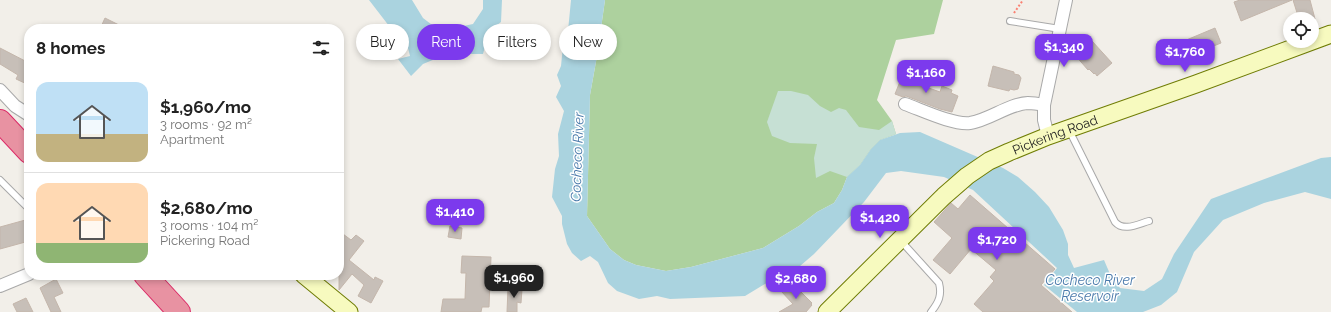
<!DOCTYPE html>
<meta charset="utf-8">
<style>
body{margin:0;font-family:Raleway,sans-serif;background:#f2f2f2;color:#222;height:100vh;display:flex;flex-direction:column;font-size:15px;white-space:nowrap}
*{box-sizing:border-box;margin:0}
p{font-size:13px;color:#767676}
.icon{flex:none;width:22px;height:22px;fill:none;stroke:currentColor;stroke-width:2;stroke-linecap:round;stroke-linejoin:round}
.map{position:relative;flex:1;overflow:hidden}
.side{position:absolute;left:24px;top:24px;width:320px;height:256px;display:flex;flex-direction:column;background:#fff;border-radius:16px;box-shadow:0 2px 6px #0003}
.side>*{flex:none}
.top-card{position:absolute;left:356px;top:24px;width:380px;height:36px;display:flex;gap:8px}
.buttons{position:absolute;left:1283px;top:12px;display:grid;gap:8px}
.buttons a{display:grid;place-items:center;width:36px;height:36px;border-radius:50%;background:#fff;box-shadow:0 2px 6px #0003;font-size:20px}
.price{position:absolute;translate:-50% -34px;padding:0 9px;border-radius:8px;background:#7c3aed;color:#fff;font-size:13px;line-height:26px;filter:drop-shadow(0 1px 2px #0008)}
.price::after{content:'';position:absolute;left:50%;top:24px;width:12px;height:9px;margin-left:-6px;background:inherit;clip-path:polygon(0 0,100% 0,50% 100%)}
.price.on{background:#222;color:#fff}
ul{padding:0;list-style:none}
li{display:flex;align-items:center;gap:12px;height:100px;padding:0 12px}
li+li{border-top:1px solid #e0e0e0}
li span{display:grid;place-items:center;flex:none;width:112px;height:80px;border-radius:12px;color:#555}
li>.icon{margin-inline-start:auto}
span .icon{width:48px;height:48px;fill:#fffc;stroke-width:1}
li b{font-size:17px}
h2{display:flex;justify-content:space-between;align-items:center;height:48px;padding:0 12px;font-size:17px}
.pill{padding:0 14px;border-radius:18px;background:#fff;box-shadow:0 2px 6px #0003;font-size:14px;line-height:36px}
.pill.on{background:#7c3aed;color:#fff}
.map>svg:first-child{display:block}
.forest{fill:#add19e}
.wetland{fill:#c6e0d4}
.water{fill:#aad3df}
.building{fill:#c7bfb8;stroke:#c4b6ab}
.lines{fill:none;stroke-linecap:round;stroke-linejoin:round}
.lane-casing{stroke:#a9a9a9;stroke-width:8}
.street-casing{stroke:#a9a9a9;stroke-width:14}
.secondary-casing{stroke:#707d05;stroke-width:19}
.highway-casing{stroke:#dc2a67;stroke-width:24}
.path{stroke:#fa8072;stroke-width:2;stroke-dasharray:2 2;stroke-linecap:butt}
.lane{stroke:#fff;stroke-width:6}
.street{stroke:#fff;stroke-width:12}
.secondary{stroke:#f7fabf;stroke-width:17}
.highway{stroke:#e892a2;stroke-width:22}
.labels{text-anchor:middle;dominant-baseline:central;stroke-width:3;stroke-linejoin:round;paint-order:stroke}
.street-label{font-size:13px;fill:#222;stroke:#fff}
.water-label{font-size:14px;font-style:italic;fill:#4a7aab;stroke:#fff}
</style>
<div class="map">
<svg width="1331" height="312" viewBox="0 0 1331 312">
<rect width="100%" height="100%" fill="#f2efe9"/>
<!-- forest -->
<polygon class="forest" points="605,0 943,0 934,34 896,40 877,100 892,121 896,134 880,140 871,149 860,165 847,177 842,190 834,203 817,212 799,226 763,248 691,267 666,271 636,265 624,260 610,249 587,216 590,95 597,56"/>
<!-- wetland -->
<polygon class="wetland" points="778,91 791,91 808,95 820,106 831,112 839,108 846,110 859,127 879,130 892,121 896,134 880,140 871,149 860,165 847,177 830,171 816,178 814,158 817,144 790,143 772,136 767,122"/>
<!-- water -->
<g class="water">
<polygon points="369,0 412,0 423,18 440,31 473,24 483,9 483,0 502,0 501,22 489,31 483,54 455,54 440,57 423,64 411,76 398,59 410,56 408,48 396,35"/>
<polygon points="571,0 605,0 597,56 590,95 587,216 610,249 624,260 636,265 666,271 691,267 763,248 799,226 817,212 834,203 842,190 847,177 860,165 871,149 880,140 900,133 920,132 1003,168 1018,177 1035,192 1049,207 1063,230 1068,244 1068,255 1074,268 1104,260 1110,274 1120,288 1144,291 1162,279 1174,254 1211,199 1321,158 1331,157 1331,199 1305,192 1264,203 1223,220 1194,252 1177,292 1161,305 1143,312 1077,312 1044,285 1057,268 973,190 944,177 901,171 886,173 864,202 814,254 786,278 775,278 745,296 670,299 657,296 639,299 617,291 608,283 598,262 590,256 581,261 572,253 567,244 562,224 562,216 552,197 555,169 559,156 558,134 564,111 556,97 561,86 557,75 561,66 563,46 568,31"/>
</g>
<!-- building -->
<g class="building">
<polygon points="1240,0 1292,0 1241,21 1234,2"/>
<polygon points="1293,0 1310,0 1315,19 1299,19"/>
<polygon points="105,18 127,29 100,29"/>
<polygon points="1215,28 1221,43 1201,51 1200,48 1189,53 1184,41"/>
<polygon points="1092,41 1112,63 1097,76 1095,73 1094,74 1089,69 1088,70 1075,55"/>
<polygon points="0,48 29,63 29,85 16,79 18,75 0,64"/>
<polygon points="993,66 1014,72 1014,74 1019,75 1021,78 1018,89 1014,90 1010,89 1009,91 988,86"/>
<polygon points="905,69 913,72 909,81 940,92 942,86 952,90 951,93 958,96 952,112 940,109 906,96 903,97 895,94"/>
<polygon points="970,195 1055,269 1041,285 1072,312 983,312 974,304 994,281 990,277 996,270 971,249 950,274 933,260 952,238 934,222 951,203 958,209"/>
<polygon points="29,219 29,241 0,249 0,227"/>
<polygon points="450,226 462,228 461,239 448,237"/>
<polygon points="339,231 351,240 356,235 364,241 349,260 374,280 375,277 383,281 371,303 358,296 364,285 352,274 339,290"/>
<polygon points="462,256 491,257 489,307 482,307 481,312 441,312 443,299 465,299 466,273 461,273"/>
<polygon points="56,279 63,293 54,297 61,312 51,312 40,288"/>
<polygon points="790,282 791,282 812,303 811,304 812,305 806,312 779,312 793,304 781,291"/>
<polygon points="508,288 522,289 521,303 517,302 517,312 507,312"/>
<polygon points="26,298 33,312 17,312 13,304"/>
</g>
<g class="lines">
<!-- lane casing -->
<g class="lane-casing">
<g id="lane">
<polyline points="1010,21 1060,29"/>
<path d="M 1069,130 L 1115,222 C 1124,232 1138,224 1149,221"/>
<polyline points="0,180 29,209"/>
<path d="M 901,241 L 939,283 C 942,295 939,302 931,312"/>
</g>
</g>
<!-- street casing -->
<g class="street-casing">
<g id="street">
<polyline points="0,90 15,106 29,115"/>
<path d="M 905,104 C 922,110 953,125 970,123 C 990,120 1008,104 1028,103 C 1033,103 1039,104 1044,105"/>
<polyline points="1048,136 1044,120 1044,105 1066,0"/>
<polyline points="0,286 29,274"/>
</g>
</g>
<!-- secondary casing -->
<g class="secondary-casing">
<g id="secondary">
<polyline points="304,275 349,312"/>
<path id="s1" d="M 827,312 L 944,196 L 967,176 L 989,161 L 1009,152 L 1048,136 L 1196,84 L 1331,34"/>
</g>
</g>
<!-- highway casing -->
<g class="highway-casing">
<g id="highway">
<polyline points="0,121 29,152"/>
<polyline points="145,275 179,312"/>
</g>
</g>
<!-- path -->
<polyline class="path" points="1014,13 1023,0"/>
<!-- lane -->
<use href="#lane" class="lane"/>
<!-- street -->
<use href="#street" class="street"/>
<!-- secondary -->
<use href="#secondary" class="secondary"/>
<!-- highway -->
<use href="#highway" class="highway"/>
</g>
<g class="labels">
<!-- street labels -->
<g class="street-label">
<text stroke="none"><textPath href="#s1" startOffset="293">Pickering Road</textPath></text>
</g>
<!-- water labels -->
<g class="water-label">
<text transform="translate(577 157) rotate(-88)">Cocheco River</text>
<text x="1090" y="280">Cocheco River<tspan x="1090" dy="16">Reservoir</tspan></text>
</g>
</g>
</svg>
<div class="buttons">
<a><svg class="icon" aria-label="locate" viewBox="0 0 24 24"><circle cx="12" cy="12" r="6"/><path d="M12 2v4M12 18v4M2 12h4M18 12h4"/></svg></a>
</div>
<b class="price" style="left:1064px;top:68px">$1,340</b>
<b class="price" style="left:1185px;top:73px">$1,760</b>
<b class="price" style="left:926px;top:94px">$1,160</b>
<b class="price" style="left:455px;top:233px">$1,410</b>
<b class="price" style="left:880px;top:239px">$1,420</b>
<b class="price" style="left:997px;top:261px">$1,720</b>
<b class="price on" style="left:514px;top:299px">$1,960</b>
<b class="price" style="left:796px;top:300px">$2,680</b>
<div class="top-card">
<a class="pill">Buy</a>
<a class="pill on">Rent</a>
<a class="pill">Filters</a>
<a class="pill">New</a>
</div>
<section class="side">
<h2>8 homes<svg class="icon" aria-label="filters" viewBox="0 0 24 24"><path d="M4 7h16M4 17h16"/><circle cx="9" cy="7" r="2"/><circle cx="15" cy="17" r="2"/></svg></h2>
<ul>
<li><span style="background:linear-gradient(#bfe0f5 65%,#c2b280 0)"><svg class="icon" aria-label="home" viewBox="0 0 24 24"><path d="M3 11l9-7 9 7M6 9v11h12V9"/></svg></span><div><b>$1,960/mo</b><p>3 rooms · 92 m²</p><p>Apartment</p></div></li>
<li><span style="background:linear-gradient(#ffd9b3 75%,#8fb573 0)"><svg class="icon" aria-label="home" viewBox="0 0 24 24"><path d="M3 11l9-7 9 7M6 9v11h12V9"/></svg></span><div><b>$2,680/mo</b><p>3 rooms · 104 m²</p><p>Pickering Road</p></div></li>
</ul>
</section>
</div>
